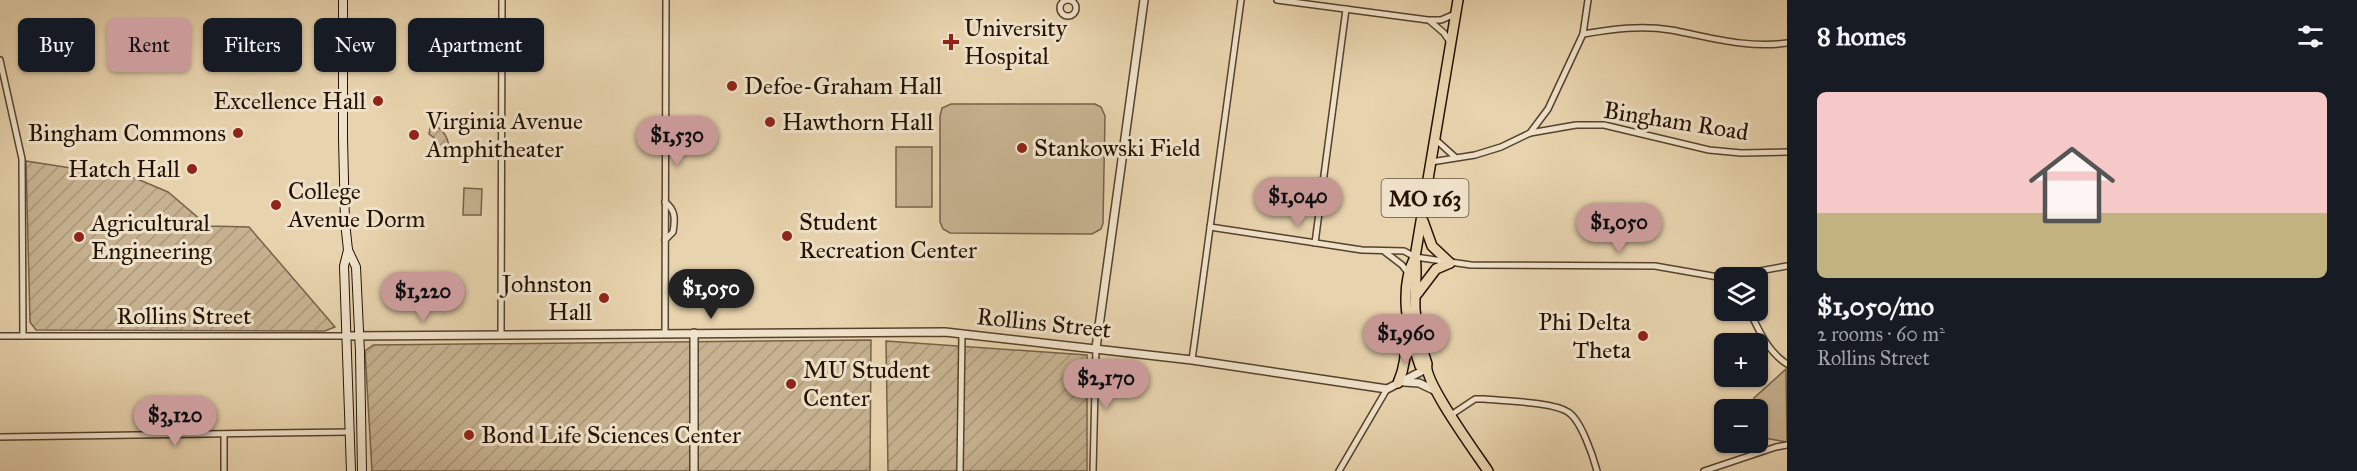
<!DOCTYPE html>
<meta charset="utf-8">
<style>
body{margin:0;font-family:"IM FELL Great Primer",serif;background:#242831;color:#f1f3f6;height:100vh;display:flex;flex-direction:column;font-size:22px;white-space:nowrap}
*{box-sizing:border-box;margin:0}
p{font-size:20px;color:#9ea1a6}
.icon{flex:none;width:33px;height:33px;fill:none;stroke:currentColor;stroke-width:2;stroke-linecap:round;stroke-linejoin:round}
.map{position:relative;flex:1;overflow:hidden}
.details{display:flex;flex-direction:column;background:#171b24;width:570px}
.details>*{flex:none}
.banner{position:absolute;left:18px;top:18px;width:570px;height:54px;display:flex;gap:12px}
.controls{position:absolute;left:1714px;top:267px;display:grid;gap:12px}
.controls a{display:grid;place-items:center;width:54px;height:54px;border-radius:9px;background:#171b24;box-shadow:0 2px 4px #0004;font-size:30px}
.price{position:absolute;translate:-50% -51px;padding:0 14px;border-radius:21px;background:#c59692;color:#111;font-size:20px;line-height:39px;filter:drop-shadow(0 2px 3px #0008)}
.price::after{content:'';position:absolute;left:50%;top:36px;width:18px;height:14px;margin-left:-9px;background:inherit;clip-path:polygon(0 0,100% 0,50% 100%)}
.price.selected{background:#222;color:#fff}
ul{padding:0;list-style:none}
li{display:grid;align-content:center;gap:12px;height:318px;padding:0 30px}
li+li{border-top:2px solid #363941}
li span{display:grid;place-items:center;height:186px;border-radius:9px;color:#555}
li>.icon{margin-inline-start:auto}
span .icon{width:108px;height:108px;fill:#fffc;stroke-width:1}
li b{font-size:26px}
h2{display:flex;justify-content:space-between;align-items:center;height:72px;padding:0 30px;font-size:26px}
.tag{padding:0 21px;border-radius:9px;background:#171b24;box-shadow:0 2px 4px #0004;font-size:21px;line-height:54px}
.tag.selected{background:#c59692;color:#111}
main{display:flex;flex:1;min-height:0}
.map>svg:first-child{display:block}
.green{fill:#c6b290;stroke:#756248;stroke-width:1.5}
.garden{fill:url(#garden-furrows);stroke:#756248;stroke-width:1.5}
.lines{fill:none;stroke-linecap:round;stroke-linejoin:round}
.minor-casing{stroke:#55422b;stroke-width:8}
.tertiary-casing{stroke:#55422b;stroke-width:10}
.secondary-casing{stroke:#241200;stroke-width:10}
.primary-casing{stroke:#241200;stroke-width:12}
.minor{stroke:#efe2ca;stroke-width:5}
.tertiary{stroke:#efe2ca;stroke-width:7}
.secondary{stroke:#efe2ca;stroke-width:8}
.primary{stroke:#e7d3ad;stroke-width:9}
.poi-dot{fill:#8f2418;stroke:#efe2ca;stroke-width:2}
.labels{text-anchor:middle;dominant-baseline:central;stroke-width:6;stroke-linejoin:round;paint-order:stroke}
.shield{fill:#efe2ca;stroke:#61503d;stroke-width:1.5}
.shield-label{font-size:22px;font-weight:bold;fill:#241200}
.poi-label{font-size:24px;fill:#241200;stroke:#efe2ca;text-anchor:start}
.street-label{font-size:24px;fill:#241200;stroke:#efe2ca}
</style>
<main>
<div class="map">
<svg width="1787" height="471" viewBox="0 0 1787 471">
<defs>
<pattern id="garden-furrows" width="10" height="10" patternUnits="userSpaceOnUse" patternTransform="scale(1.5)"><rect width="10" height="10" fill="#c6b290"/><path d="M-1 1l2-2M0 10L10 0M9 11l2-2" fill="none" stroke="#aa987a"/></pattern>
</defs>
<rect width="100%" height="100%" fill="#e7d3ad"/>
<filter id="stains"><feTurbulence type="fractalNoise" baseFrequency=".00333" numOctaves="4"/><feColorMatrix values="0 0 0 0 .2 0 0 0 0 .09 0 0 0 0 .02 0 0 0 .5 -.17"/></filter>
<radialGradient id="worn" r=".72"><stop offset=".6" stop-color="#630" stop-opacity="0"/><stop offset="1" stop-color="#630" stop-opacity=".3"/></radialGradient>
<!-- green -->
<g class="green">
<polygon points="951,104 1095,104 1101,107 1105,116 1103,223 1101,229 1092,234 950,233 943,229 940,222 940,116 942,108"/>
<rect x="896" y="147" width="36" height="60"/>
<polygon points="464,188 482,189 481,215 463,215"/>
<polygon points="1786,369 1787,442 1758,437 1758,410 1750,409 1754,398"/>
</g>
<!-- garden -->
<g class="garden">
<path d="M 431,124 C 444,128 450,140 449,153 L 439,153 L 438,141 L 429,134 Z"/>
<polygon points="26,161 135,178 168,192 208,226 249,227 335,327 325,331 36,330 30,322"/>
<polygon points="871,340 870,471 372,471 365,351 373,345"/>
<polygon points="886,341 1087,355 1087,471 888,471"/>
</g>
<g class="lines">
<!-- minor casing -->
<g class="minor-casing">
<g id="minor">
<polyline points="1277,0 1428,20 1441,20 1455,14"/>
<circle cx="1068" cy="8" r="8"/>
<polyline points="1430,21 1444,33 1450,42"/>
<path d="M 1583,34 C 1613,29 1641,25 1671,30 C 1709,37 1748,49 1787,43"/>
<polyline points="0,60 22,159 23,336"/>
<polyline points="1530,133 1548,109 1583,34 1588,0"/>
<polyline points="1435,139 1455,157"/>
<polyline points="1431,162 1475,155 1501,147 1530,133 1576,125 1604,125 1709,150 1741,153 1787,152"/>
<polyline points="1210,227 1362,250 1404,251 1415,257 1471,265 1655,266 1718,277 1732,276 1787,266"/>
<path d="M 665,240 L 673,232 C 675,220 676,210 665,202"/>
<polyline points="1315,243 1346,9"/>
<polyline points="1385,252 1402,265 1409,274"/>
<path d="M 1749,310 C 1759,330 1767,351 1787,364"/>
<polyline points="665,333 666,0"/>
<polyline points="0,336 346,336"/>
<polyline points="501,336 502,0"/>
<polyline points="1192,360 1241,0"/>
<path d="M 1451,415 L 1475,399 L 1484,399 C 1504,401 1553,402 1568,412 C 1581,420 1593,456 1597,471"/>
<polyline points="224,435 224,471"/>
<polyline points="0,437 350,432"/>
<polyline points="960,471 962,333"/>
<polyline points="1093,471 1096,348"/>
<polyline points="1339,471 1387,389"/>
<polyline points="1704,471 1776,447 1787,445"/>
</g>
</g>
<!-- tertiary casing -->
<g class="tertiary-casing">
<g id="tertiary">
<polyline points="346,336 945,332 1192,360 1387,389 1426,369"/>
<polyline points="1096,348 1144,0"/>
<polyline points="1404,382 1419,383 1436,391"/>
<polyline points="694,471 694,333"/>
</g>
</g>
<!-- secondary casing -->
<g class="secondary-casing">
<g id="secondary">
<polyline points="343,0 343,138 345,222 348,250 356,267 360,352 362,471"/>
<polyline points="348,250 344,266 351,471"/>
</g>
</g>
<!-- primary casing -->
<g class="primary-casing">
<g id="primary">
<path d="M 1458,0 L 1415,257 C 1418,274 1414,291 1415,309 C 1416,328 1421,346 1427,364 C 1423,381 1476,453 1488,471"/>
<polyline points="1423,221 1432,246 1450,263"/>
<path d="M 1415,257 C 1398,290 1408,332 1420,366 L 1426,369"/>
<polyline points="1417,294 1436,269 1450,263"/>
<path d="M 1398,383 C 1405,367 1407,353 1405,335"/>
</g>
</g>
<!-- minor -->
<use href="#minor" class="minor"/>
<!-- tertiary -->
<use href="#tertiary" class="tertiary"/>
<!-- secondary -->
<use href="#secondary" class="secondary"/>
<!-- primary -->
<use href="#primary" class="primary"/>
</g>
<!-- markers -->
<g class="poi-dot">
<path d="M948 33h6v6h6v6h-6v6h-6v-6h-6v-6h6z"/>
<circle cx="732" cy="86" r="6"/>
<circle cx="378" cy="101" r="6"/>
<circle cx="770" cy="122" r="6"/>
<circle cx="238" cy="133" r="6"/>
<circle cx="414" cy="135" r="6"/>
<circle cx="1022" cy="148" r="6"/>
<circle cx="192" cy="169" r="6"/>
<circle cx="276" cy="205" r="6"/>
<circle cx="787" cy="236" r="6"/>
<circle cx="79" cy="237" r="6"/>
<circle cx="604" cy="298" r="6"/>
<circle cx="1643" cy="336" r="6"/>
<circle cx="791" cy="384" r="6"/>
<circle cx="469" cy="435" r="6"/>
</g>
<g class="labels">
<!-- shield labels -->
<rect class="shield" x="1381.5" y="179" width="87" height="38" rx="4.5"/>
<g class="shield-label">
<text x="1425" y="198">MO 163</text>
</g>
<!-- poi labels -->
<g class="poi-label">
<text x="964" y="28">University<tspan x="964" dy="28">Hospital</tspan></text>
<text x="744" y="86">Defoe-Graham Hall</text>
<text x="366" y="101" text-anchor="end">Excellence Hall</text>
<text x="426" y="121">Virginia Avenue<tspan x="426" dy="28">Amphitheater</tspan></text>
<text x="782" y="122">Hawthorn Hall</text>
<text x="226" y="133" text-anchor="end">Bingham Commons</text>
<text x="1034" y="148">Stankowski Field</text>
<text x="180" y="169" text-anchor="end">Hatch Hall</text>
<text x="288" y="191">College<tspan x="288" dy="28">Avenue Dorm</tspan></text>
<text x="799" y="222">Student<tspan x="799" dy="28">Recreation Center</tspan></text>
<text x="91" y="223">Agricultural<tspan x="91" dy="28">Engineering</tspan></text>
<text x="592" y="284" text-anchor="end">Johnston<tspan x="592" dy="28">Hall</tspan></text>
<text x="1631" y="322" text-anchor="end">Phi Delta<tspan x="1631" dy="28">Theta</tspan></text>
<text x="803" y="370">MU Student<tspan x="803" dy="28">Center</tspan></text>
<text x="481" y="435">Bond Life Sciences Center</text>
</g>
<!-- street labels -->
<g class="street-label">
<text transform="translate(1676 121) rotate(9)">Bingham Road</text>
<text x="184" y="316">Rollins Street</text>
<text transform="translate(1044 323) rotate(6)">Rollins Street</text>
</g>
</g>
<rect width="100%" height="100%" filter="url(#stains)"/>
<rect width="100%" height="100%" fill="url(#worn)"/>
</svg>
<div class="controls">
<a><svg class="icon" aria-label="layers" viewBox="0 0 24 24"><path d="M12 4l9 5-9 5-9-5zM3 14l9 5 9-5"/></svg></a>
<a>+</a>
<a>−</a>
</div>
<b class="price" style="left:677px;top:167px">$1,530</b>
<b class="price" style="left:1298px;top:228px">$1,040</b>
<b class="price" style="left:1619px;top:254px">$1,050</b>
<b class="price selected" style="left:711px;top:320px">$1,050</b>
<b class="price" style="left:423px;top:323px">$1,220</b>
<b class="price" style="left:1406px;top:365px">$1,960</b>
<b class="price" style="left:1106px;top:410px">$2,170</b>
<b class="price" style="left:175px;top:447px">$3,120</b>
<div class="banner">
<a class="tag">Buy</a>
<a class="tag selected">Rent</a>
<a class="tag">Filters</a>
<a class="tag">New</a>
<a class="tag">Apartment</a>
</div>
</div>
<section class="details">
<h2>8 homes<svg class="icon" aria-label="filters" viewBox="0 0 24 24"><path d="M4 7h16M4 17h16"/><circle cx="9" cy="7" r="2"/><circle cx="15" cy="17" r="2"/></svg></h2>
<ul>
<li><span style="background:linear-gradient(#f6c9c9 65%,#c2b280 0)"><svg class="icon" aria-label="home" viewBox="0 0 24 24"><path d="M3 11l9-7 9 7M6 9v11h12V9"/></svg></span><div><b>$1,050/mo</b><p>2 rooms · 60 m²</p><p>Rollins Street</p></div></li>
</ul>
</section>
</main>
